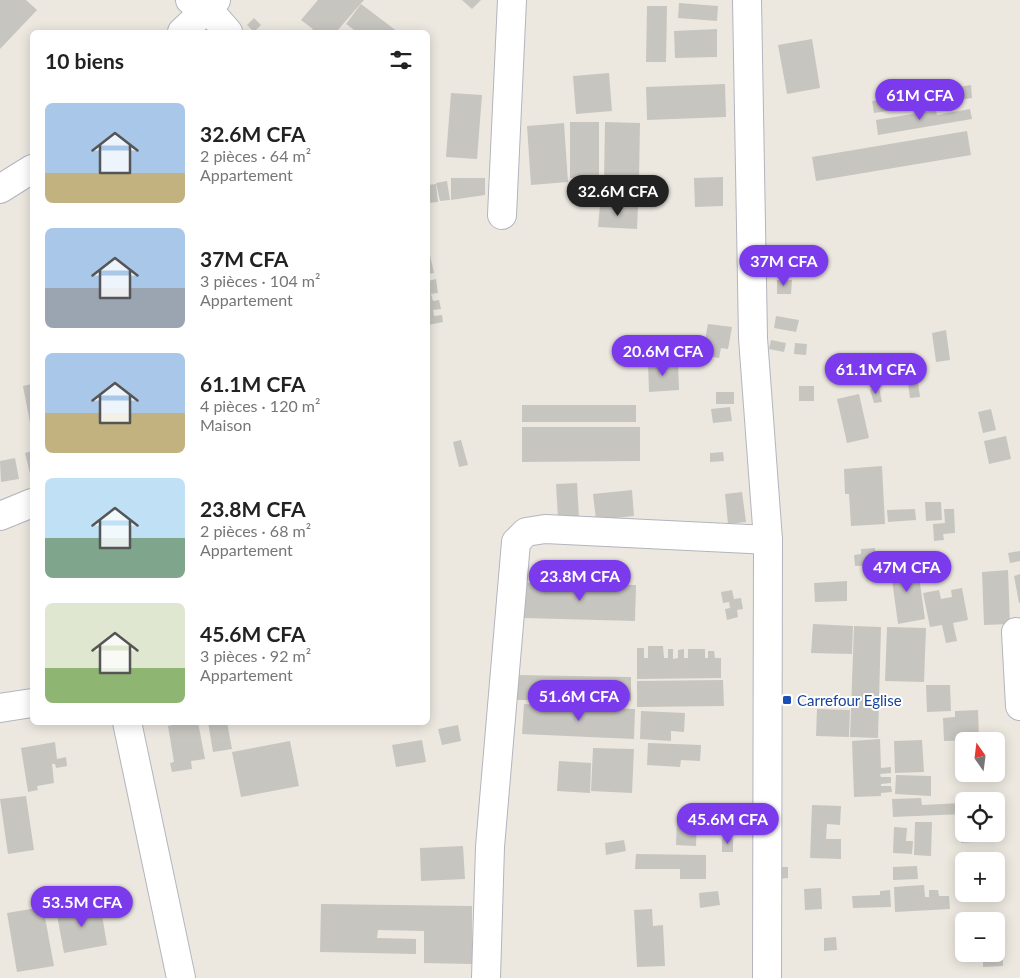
<!DOCTYPE html>
<html lang="fr">
<meta charset="utf-8">
<style>
body{margin:0;font-family:Lato,sans-serif;background:#f2f2f2;color:#222;height:100vh;display:flex;flex-direction:column;font-size:19px;white-space:nowrap}
*{box-sizing:border-box;margin:0}
p{font-size:16px;color:#767676}
.icon{flex:none;width:28px;height:28px;fill:none;stroke:currentColor;stroke-width:2;stroke-linecap:round;stroke-linejoin:round}
.map{position:relative;flex:1;overflow:hidden}
.side{position:absolute;left:30px;top:30px;width:400px;height:695px;display:flex;flex-direction:column;background:#fff;border-radius:8px;box-shadow:0 2px 12px #0003}
.side>*{flex:none}
.needle{width:32px;rotate:346deg}
.buttons{position:absolute;left:955px;top:732px;display:grid;gap:10px}
.buttons a{display:grid;place-items:center;width:50px;height:50px;border-radius:8px;background:#fff;box-shadow:0 2px 12px #0003;font-size:25px}
.price{position:absolute;translate:-50% -42px;padding:0 11px;border-radius:18px;background:#7c3aed;color:#fff;font-size:16px;line-height:32px;filter:drop-shadow(0 1px 2px #0008)}
.price::after{content:'';position:absolute;left:50%;top:30px;width:15px;height:11px;margin-left:-8px;background:inherit;clip-path:polygon(0 0,100% 0,50% 100%)}
.price.selected{background:#222;color:#fff}
ul{padding:0;list-style:none}
li{display:flex;align-items:center;gap:15px;height:125px;padding:0 15px}
li span{display:grid;place-items:center;flex:none;width:140px;height:100px;border-radius:8px;color:#555}
li>.icon{margin-inline-start:auto}
span .icon{width:60px;height:60px;fill:#fffc;stroke-width:1}
li b{font-size:21px}
h2{display:flex;justify-content:space-between;align-items:center;height:60px;padding:0 15px;font-size:21px}
.map>svg:first-child{display:block}
.building{fill:#c7c5bf}
.lines{fill:none;stroke-linecap:round;stroke-linejoin:round}
.minor-casing{stroke:#b3b4be;stroke-width:30}
.minor{stroke:#fff;stroke-width:28}
.transit-dot{fill:#1a4fb4;stroke:#fff;stroke-width:2}
.labels{text-anchor:middle;dominant-baseline:central;stroke-width:4;stroke-linejoin:round;paint-order:stroke}
.transit-label{font-size:15px;fill:#164399;stroke:#fff;text-anchor:start}
</style>
<div class="map">
<svg width="1020" height="978" viewBox="0 0 1020 978">
<rect width="100%" height="100%" fill="#ece8e0"/>
<!-- building -->
<g class="building">
<polygon points="0,0 26,0 37,10 0,49"/>
<polygon points="318,0 364,0 336,32 310,32 313,29 301,20"/>
<polygon points="462,0 481,0 472,9"/>
<polygon points="679,3 718,6 717,21 678,18"/>
<polygon points="361,4 398,32 357,32 346,24"/>
<polygon points="647,6 667,6 666,62 646,62"/>
<polygon points="254,18 261,25 254,32 247,25"/>
<polygon points="717,29 717,57 675,58 674,31"/>
<polygon points="812,39 820,88 787,94 778,45"/>
<polygon points="609,73 612,111 576,114 573,76"/>
<polygon points="725,84 726,117 647,120 646,87"/>
<polygon points="971,85 972,98 874,113 872,101"/>
<polygon points="451,93 482,95 477,159 446,157"/>
<polygon points="970,109 972,119 878,135 876,120 936,110 937,115"/>
<rect x="570" y="122" width="29" height="56"/>
<polygon points="605,122 640,123 639,181 604,181"/>
<polygon points="564,123 568,182 531,185 527,126"/>
<polygon points="967,131 971,155 816,181 812,157"/>
<polygon points="723,177 723,206 695,207 694,178"/>
<polygon points="451,178 485,178 485,195 451,200"/>
<polygon points="447,181 450,200 440,201 436,183"/>
<polygon points="436,184 438,202 428,203 428,185"/>
<polygon points="600,205 638,207 637,229 598,227"/>
<polygon points="428,246 434,273 428,274"/>
<polygon points="436,279 438,293 431,294 433,301 439,300 441,309 433,310 434,316 442,315 443,322 428,325 428,281"/>
<polygon points="777,280 792,280 791,294 777,294"/>
<polygon points="776,316 799,320 796,332 774,328"/>
<polygon points="708,324 732,327 728,349 721,348 719,358 702,355"/>
<polygon points="946,330 950,360 936,362 932,333"/>
<polygon points="771,340 786,343 784,352 769,349"/>
<polygon points="795,343 807,344 806,355 794,354"/>
<polygon points="678,362 679,390 649,392 648,363"/>
<polygon points="918,367 920,378 902,380 901,370"/>
<polygon points="918,382 920,397 910,398 908,383"/>
<polygon points="32,384 32,433 23,386"/>
<rect x="799" y="386" width="15" height="15"/>
<polygon points="879,387 882,402 874,403 870,389"/>
<rect x="716" y="392" width="18" height="12"/>
<polygon points="859,394 869,438 847,443 837,399"/>
<rect x="522" y="405" width="114" height="17"/>
<polygon points="730,407 732,421 713,423 711,409"/>
<polygon points="991,409 996,430 983,433 978,412"/>
<polygon points="522,427 640,427 640,461 522,462"/>
<polygon points="1006,436 1011,459 989,464 984,441"/>
<polygon points="461,440 468,465 459,467 453,442"/>
<polygon points="32,451 32,477 31,478 25,453"/>
<polygon points="723,452 724,461 710,462 710,453"/>
<polygon points="15,458 19,479 1,482 0,461"/>
<polygon points="882,466 885,524 851,526 849,494 845,494 844,469"/>
<polygon points="577,483 579,517 558,518 556,484"/>
<polygon points="632,490 634,516 596,520 593,494"/>
<polygon points="742,492 746,522 728,524 725,494"/>
<polygon points="925,502 941,502 942,520 926,521"/>
<polygon points="915,509 916,520 888,522 887,510"/>
<polygon points="944,509 954,509 955,533 943,534 944,540 934,541 933,524 945,523"/>
<polygon points="875,548 876,565 855,566 854,555 861,554 861,549"/>
<polygon points="1020,551 1020,561 1010,563 1008,553"/>
<polygon points="917,562 925,619 898,624 890,565"/>
<polygon points="1008,570 1010,624 984,625 982,572"/>
<polygon points="1020,574 1020,603 1019,603 1014,576"/>
<polygon points="847,581 847,601 815,602 814,583"/>
<polygon points="525,583 636,585 635,621 524,618"/>
<polygon points="962,588 968,620 953,623 957,641 946,643 942,625 930,627 923,593 939,590 941,599 952,597 951,590"/>
<polygon points="732,590 734,599 741,598 743,609 737,610 738,617 727,620 725,609 730,608 729,602 723,603 721,592"/>
<polygon points="813,624 853,626 852,654 811,653"/>
<polygon points="854,626 881,627 878,738 850,737"/>
<polygon points="887,627 926,628 924,682 885,681"/>
<polygon points="648,646 663,646 664,658 668,658 668,649 673,649 673,659 678,658 678,650 684,649 684,658 688,658 688,649 705,649 705,658 708,658 708,651 714,651 715,658 721,658 721,678 637,679 637,648 644,648 644,658 648,658"/>
<polygon points="517,675 631,677 631,701 517,700"/>
<polygon points="723,680 724,706 637,707 637,681"/>
<polygon points="926,685 950,685 951,711 927,712"/>
<polygon points="524,704 635,709 634,739 522,734"/>
<polygon points="817,709 850,710 849,737 816,736"/>
<polygon points="978,710 979,740 944,741 943,718 955,717 955,711"/>
<polygon points="641,711 685,713 684,732 671,731 671,741 640,739"/>
<polygon points="185,722 198,722 205,759 191,761 192,769 172,772 170,763 174,762 168,726"/>
<polygon points="208,722 227,722 232,749 213,752"/>
<polygon points="458,725 461,741 442,745 438,729"/>
<polygon points="880,739 881,768 891,767 891,773 880,774 881,777 891,777 891,783 881,784 881,786 891,786 892,792 881,793 881,796 854,797 852,741"/>
<polygon points="422,740 426,762 396,767 392,745"/>
<polygon points="922,740 924,772 895,773 894,741"/>
<polygon points="290,741 299,786 241,797 232,752"/>
<polygon points="55,742 57,759 66,757 67,766 56,768 55,764 52,764 54,783 37,786 38,790 28,792 21,748"/>
<polygon points="648,743 701,745 700,761 681,760 680,767 647,765"/>
<polygon points="593,748 634,749 632,793 591,791"/>
<polygon points="559,761 591,763 590,793 557,791"/>
<polygon points="896,775 931,776 931,796 895,794"/>
<polygon points="26,796 34,850 8,854 0,799"/>
<polygon points="921,798 922,805 963,803 963,814 893,817 892,799"/>
<polygon points="812,805 841,806 840,825 827,824 826,839 841,839 841,859 810,858"/>
<polygon points="959,819 964,819 964,834 980,834 980,837 972,837 973,842 961,843"/>
<polygon points="677,821 697,822 696,846 676,845"/>
<polygon points="915,822 932,822 931,856 914,855"/>
<polygon points="894,827 907,828 906,841 913,841 912,854 893,853"/>
<rect x="722" y="838" width="11" height="14"/>
<polygon points="624,840 626,851 606,855 605,843"/>
<polygon points="463,846 465,879 421,881 420,848"/>
<polygon points="636,854 706,855 706,879 680,879 680,869 635,869"/>
<polygon points="917,866 918,879 893,880 893,867"/>
<polygon points="777,867 788,867 788,878 777,879"/>
<polygon points="924,885 925,897 929,897 929,890 938,890 939,896 949,896 950,909 895,912 894,887"/>
<polygon points="821,888 822,909 805,910 804,889"/>
<polygon points="890,890 891,907 853,908 852,896 880,895 880,891"/>
<polygon points="718,891 720,905 700,908 699,893"/>
<polygon points="100,903 107,945 64,953 57,915 64,914 63,910"/>
<polygon points="321,904 472,906 472,964 424,963 424,931 378,930 377,938 416,939 416,954 320,952"/>
<polygon points="43,907 54,966 17,972 7,913"/>
<polygon points="652,909 653,926 663,925 665,966 637,967 634,910"/>
<polygon points="836,937 837,950 824,951 824,938"/>
<polygon points="996,942 1002,942 1003,966 983,967 983,954 996,954"/>
</g>
<g class="lines">
<!-- minor casing -->
<g class="minor-casing">
<g id="minor">
<polyline points="190,0 208,9 228,32"/>
<polyline points="747,0 753,338 768,540 767,978"/>
<polyline points="182,32 216,0"/>
<polyline points="0,189 32,169"/>
<polyline points="502,215 512,0"/>
<polyline points="0,516 32,503"/>
<polyline points="1016,632 1020,706"/>
<polyline points="0,708 32,703"/>
<polyline points="127,722 181,978"/>
<polyline points="486,978 490,847 516,542 526,532 545,529 768,540"/>
</g>
</g>
<!-- minor -->
<use href="#minor" class="minor"/>
</g>
<!-- markers -->
<rect class="transit-dot" x="782" y="695" width="10" height="10" rx="2.5"/>
<g class="labels">
<!-- transit labels -->
<g class="transit-label">
<text x="797" y="700">Carrefour Eglise</text>
</g>
</g>
</svg>
<div class="buttons">
<a><svg class="needle" viewBox="-14 -14 28 28"><path d="M0-13l5 13h-10z" fill="#e53935"/><path d="M0 13l5-13h-10z" fill="#767676"/></svg></a>
<a><svg class="icon" aria-label="locate" viewBox="0 0 24 24"><circle cx="12" cy="12" r="6"/><path d="M12 2v4M12 18v4M2 12h4M18 12h4"/></svg></a>
<a>+</a>
<a>−</a>
</div>
<b class="price" style="left:920px;top:121px">61M CFA</b>
<b class="price selected" style="left:618px;top:217px">32.6M CFA</b>
<b class="price" style="left:784px;top:287px">37M CFA</b>
<b class="price" style="left:663px;top:377px">20.6M CFA</b>
<b class="price" style="left:876px;top:395px">61.1M CFA</b>
<b class="price" style="left:907px;top:593px">47M CFA</b>
<b class="price" style="left:580px;top:602px">23.8M CFA</b>
<b class="price" style="left:579px;top:722px">51.6M CFA</b>
<b class="price" style="left:728px;top:845px">45.6M CFA</b>
<b class="price" style="left:82px;top:928px">53.5M CFA</b>
<section class="side">
<h2>10 biens<svg class="icon" aria-label="filters" viewBox="0 0 24 24"><path d="M4 7h16M4 17h16"/><circle cx="9" cy="7" r="2"/><circle cx="15" cy="17" r="2"/></svg></h2>
<ul>
<li><span style="background:linear-gradient(#a9c7e8 70%,#c2b280 0)"><svg class="icon" aria-label="home" viewBox="0 0 24 24"><path d="M3 11l9-7 9 7M6 9v11h12V9"/></svg></span><div><b>32.6M CFA</b><p>2 pièces · 64 m²</p><p>Appartement</p></div></li>
<li><span style="background:linear-gradient(#a9c7e8 60%,#9aa5b1 0)"><svg class="icon" aria-label="home" viewBox="0 0 24 24"><path d="M3 11l9-7 9 7M6 9v11h12V9"/></svg></span><div><b>37M CFA</b><p>3 pièces · 104 m²</p><p>Appartement</p></div></li>
<li><span style="background:linear-gradient(#a9c7e8 60%,#c2b280 0)"><svg class="icon" aria-label="home" viewBox="0 0 24 24"><path d="M3 11l9-7 9 7M6 9v11h12V9"/></svg></span><div><b>61.1M CFA</b><p>4 pièces · 120 m²</p><p>Maison</p></div></li>
<li><span style="background:linear-gradient(#bfe0f5 60%,#7fa58c 0)"><svg class="icon" aria-label="home" viewBox="0 0 24 24"><path d="M3 11l9-7 9 7M6 9v11h12V9"/></svg></span><div><b>23.8M CFA</b><p>2 pièces · 68 m²</p><p>Appartement</p></div></li>
<li><span style="background:linear-gradient(#dfe7d0 65%,#8fb573 0)"><svg class="icon" aria-label="home" viewBox="0 0 24 24"><path d="M3 11l9-7 9 7M6 9v11h12V9"/></svg></span><div><b>45.6M CFA</b><p>3 pièces · 92 m²</p><p>Appartement</p></div></li>
</ul>
</section>
</div>
